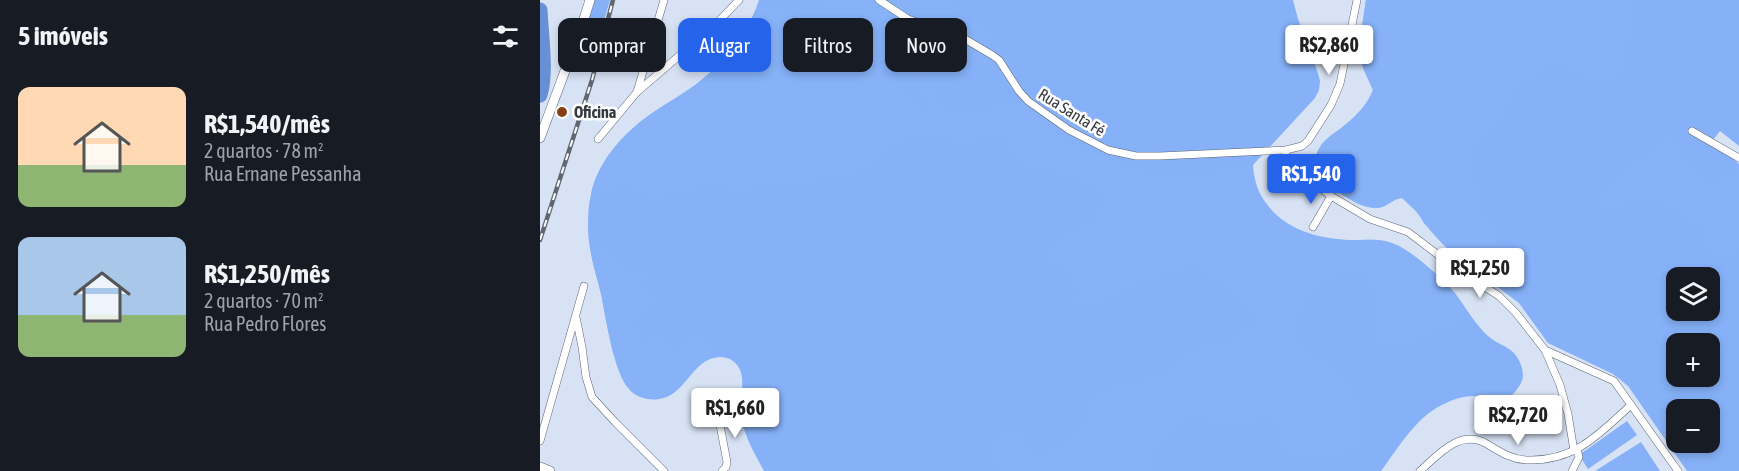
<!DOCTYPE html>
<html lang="pt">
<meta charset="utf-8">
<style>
body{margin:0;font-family:"Asap Condensed",sans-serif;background:#242831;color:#f1f3f6;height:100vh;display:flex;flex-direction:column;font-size:22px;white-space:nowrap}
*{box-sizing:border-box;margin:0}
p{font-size:20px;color:#9ea1a6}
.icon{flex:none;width:33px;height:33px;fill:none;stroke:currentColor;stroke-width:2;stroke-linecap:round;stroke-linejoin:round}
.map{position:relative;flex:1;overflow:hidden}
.sheet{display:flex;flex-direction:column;background:#171b24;width:540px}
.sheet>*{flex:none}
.guide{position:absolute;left:18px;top:18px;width:570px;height:54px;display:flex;gap:12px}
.fabs{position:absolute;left:1126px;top:267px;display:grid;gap:12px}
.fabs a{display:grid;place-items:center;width:54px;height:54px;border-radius:12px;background:#171b24;box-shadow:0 3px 9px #0003;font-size:30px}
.price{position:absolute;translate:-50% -51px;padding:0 14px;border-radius:6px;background:#fff;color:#222;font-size:20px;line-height:39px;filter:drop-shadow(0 2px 3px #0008)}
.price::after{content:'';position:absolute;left:50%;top:36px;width:18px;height:14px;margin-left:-9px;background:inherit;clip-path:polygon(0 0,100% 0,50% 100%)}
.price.on{background:#2563eb;color:#fff}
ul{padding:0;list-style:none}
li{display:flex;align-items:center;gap:18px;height:150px;padding:0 18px}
li span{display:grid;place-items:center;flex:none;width:168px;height:120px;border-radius:12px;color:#555}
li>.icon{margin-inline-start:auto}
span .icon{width:72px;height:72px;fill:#fffc;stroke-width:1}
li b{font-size:26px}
h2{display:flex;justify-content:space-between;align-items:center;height:72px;padding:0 18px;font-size:26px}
.pill{padding:0 21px;border-radius:12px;background:#171b24;box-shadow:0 3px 9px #0003;font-size:21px;line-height:54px}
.pill.on{background:#2563eb;color:#fff}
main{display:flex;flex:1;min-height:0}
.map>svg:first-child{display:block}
.green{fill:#86b1f8;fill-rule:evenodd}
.forest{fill:#87b2f8}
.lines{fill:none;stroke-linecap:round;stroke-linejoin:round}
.river{stroke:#6790d5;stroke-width:15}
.minor-casing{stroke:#5a6474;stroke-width:8}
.tertiary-casing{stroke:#5a6474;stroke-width:10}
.minor{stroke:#fff;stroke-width:7}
.tertiary{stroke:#fff;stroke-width:9}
.rail-casing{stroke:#616771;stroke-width:4.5}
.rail{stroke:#fff;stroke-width:2;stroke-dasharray:7;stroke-linecap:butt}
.poi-dot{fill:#844012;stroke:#fff;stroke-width:2}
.labels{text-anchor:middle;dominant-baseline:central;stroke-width:5;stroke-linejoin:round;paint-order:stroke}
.poi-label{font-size:16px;font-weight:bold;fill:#34383f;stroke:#fff;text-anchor:start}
.street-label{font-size:16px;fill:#34383f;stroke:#fff}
</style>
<main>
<section class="sheet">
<h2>5 imóveis<svg class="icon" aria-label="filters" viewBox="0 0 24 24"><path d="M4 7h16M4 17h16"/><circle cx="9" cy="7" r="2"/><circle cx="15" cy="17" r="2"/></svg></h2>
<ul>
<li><span style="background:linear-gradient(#ffd9b3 65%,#8fb573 0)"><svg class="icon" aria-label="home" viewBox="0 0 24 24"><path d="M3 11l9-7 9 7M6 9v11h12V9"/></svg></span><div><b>R$1,540/mês</b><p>2 quartos · 78 m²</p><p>Rua Ernane Pessanha</p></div></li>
<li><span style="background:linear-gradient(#a9c7e8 65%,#8fb573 0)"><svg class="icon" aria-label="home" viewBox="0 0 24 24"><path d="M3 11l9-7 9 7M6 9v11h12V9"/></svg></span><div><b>R$1,250/mês</b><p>2 quartos · 70 m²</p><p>Rua Pedro Flores</p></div></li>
</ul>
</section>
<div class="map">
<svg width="1199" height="471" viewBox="0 0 1199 471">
<rect width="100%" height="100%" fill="#d7e2f4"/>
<!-- green -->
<g class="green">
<polygon points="54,0 70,0 54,54 49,60 42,63 38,57 39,51"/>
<path d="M 219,0 L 753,0 L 758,19 L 778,73 L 780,81 L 779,90 L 775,98 L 713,165 C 711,179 718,192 726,203 C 745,230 778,240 810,240 C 825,240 841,238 855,245 C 874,254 905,279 918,297 C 927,310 936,325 948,336 C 958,345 970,346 977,357 C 982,364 985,376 981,383 C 968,408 953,396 933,396 C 924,396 914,399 906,403 C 877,415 859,447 841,471 L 224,471 C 215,454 204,436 201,417 C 198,398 210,374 193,361 C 189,358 185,357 180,357 C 150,358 145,401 114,399 C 105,399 95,396 89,389 C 73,371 66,318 61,294 C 56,273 49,253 48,231 C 48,218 48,204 52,191 C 59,161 84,133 108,116 C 117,109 127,105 136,99 C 172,75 206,42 219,0 Z"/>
<path d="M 826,0 L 1199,0 L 1199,146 L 1180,131 L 1172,141 L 1199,164 L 1199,471 L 1147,471 L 1088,386 L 1073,374 L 1008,343 L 979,303 L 913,254 L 895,235 L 883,222 L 880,215 L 862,198 C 853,198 847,208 837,208 C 821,208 808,198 795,190 C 778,179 768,163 782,144 C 787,138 794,133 800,129 C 813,119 828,106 833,90 L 823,68 L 819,47 ZM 1137,278 L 1170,278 L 1170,310 L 1137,310 ZM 1137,344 L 1170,344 L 1170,376 L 1137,376 ZM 1137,410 L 1170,410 L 1170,442 L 1137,442 Z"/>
<polygon points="1087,421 1097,435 1048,469 1039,455"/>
<polygon points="1101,442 1120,471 1055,471"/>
</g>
<!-- forest -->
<g class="forest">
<path d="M 293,0 L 410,0 C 407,11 401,21 389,23 L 391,29 L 406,34 L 434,26 L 440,28 L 445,32 L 454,49 L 468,58 L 470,62 L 468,66 L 457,69 C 437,63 418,46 395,48 L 393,51 L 397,82 L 396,98 L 401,107 L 411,114 L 427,118 L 461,108 L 485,109 L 505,123 L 525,146 L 547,150 L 578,160 L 585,167 L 604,174 L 642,177 L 662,176 L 713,165 C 716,217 761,238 808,240 C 822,241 835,238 849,242 C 874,249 911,287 925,308 L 919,321 L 897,327 L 881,336 L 868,341 L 845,346 L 838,345 L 835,340 L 834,331 L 835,321 L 833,280 L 823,270 C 819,269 814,269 810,270 C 796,273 763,290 759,305 C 757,312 759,321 758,328 C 757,334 755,340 758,346 C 764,357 788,364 798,375 C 810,388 827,425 816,442 C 812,450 801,453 793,455 C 774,459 750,461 742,440 C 739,433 740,423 733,419 C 724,414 708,421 698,422 C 692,422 685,423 680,422 C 670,419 664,413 654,414 C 652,414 647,416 645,417 C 639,420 615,447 612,453 C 609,459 608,465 607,471 L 459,471 C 455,460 453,443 463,435 L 475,432 C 485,439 486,457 501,455 C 510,453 538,436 544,428 C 547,424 546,420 548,415 C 550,406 559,396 568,391 C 583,381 600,383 616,379 C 639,374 641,360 657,350 C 668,343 676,349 688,346 C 692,345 718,322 722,317 L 702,298 L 675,278 L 654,257 L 640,268 L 619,275 L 607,277 L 597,283 L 580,289 L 555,303 L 538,307 L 535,302 L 539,293 L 538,285 L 534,275 L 528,268 L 512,262 L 510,253 L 525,236 L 556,221 L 560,217 L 564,200 L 562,193 L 551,182 L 530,172 L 499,167 L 489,168 L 483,165 L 467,139 L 461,134 L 455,133 L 440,138 L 425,141 L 404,135 L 377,134 L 368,136 L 346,150 L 318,172 L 312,175 L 283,177 L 268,183 L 238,184 L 225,183 L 204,188 L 175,185 L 162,185 L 119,196 L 110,195 L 83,184 L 69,188 L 64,193 L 57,195 L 51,194 C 57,163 82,135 107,117 C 125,103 146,93 164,78 C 186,59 205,36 216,9 L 228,6 L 244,15 L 266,21 L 294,34 L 304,40 L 322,59 L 361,81 L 370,100 L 378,110 L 385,111 L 388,108 L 388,101 L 372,85 L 368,64 L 364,60 L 355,55 L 338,53 C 336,46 339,39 337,32 C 335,25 328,20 324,14 C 310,13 297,25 286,10 C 286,4 288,2 293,0 Z"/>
<path d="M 826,0 L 1053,0 L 1057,4 L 1069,6 L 1090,1 L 1088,37 L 1078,48 L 1079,58 L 1082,66 L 1080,72 L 1064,78 L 1056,77 L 1045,76 L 1019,64 L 1009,64 L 997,71 L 992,78 L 979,85 L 973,92 L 966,102 L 962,119 L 956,126 L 939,137 L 930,150 L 929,176 L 935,186 L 941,211 L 958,230 L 953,237 L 959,246 L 960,269 L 955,266 L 945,264 L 935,271 C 919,260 903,246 890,230 C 881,219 875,207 862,198 C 853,198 847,207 837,208 C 821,208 808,198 795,190 C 778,179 768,163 782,144 C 787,138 794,133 800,129 C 813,119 827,106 833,90 L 823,68 L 819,47 Z"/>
<path d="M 1129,139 L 1133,139 L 1139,149 L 1142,165 L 1156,170 L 1170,184 L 1178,184 L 1199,172 L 1199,244 C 1192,263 1163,252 1160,238 L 1172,231 L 1174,227 C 1149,230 1136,202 1111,199 C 1104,199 1095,200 1088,201 C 1077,204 1068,215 1059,203 L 1061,197 L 1072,189 L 1088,172 L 1106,156 L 1119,151 L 1123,144 Z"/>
<path d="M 58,251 L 68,252 L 72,258 L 81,262 L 92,275 L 96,275 L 105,270 L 111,272 L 110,278 L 103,282 L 100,288 L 101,291 L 111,296 L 112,302 L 94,316 C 93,326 95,335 102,342 L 101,350 L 120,334 L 121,340 L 132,354 L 139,354 L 143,352 L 144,341 L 149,337 L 153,335 L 166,342 L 172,347 L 171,356 C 167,360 162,363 157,367 C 145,380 138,395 119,399 C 109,401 96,397 90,390 C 74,373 66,317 61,293 C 58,280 53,267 51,253 Z"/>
</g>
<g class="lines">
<!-- river -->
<path class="river" d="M 0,10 C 1,34 7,73 0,95"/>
<!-- minor casing -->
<g class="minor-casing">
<g id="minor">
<polyline points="339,0 368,19 425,39 452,55 459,60 479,91 488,101 529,130 568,150 596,156 620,156 746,150 762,146 768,141 791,105 800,84 817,0"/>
<polyline points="97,92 124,0"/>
<polyline points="1152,131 1199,158"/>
<polyline points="58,139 97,92 176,24 199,0"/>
<polyline points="746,150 745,159 749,164 791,196 830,219 868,232 918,270 959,296 976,313 1005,350 1074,381 1138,471"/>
<polyline points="773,227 791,196"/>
<polyline points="36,317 42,347 46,377 52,397 75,422 124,471"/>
<polyline points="1005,350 1020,385 1028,414 1034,451"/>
<polyline points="175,399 187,462 186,467 182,471"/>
<polyline points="0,441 44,286"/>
<path d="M 880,471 C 898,455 920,428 947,444 C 960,452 972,460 989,460 C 1036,461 1060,433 1091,405"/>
<polyline points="1032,471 1039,457 1037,449"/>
</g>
</g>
<!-- tertiary casing -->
<g class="tertiary-casing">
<g id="tertiary">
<polyline points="0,138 41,28 50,0"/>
<polyline points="0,467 10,471"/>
</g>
</g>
<!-- minor -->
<use href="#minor" class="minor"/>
<!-- tertiary -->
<use href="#tertiary" class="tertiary"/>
<!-- rail casing -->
<g class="rail-casing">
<polyline id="rail" points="0,240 52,80 73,0"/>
</g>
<!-- rail -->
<use href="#rail" class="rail"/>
</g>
<!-- markers -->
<circle class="poi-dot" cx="22" cy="112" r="6"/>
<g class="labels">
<!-- poi labels -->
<g class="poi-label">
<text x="34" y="112">Oficina</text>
</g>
<!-- street labels -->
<g class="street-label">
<text transform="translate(532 112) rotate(32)">Rua Santa Fé</text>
</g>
</g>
</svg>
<div class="fabs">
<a><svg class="icon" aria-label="layers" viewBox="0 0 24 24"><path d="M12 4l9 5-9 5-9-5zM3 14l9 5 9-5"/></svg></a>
<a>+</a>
<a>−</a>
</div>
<b class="price" style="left:789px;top:76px">R$2,860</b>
<b class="price on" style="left:771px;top:205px">R$1,540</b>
<b class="price" style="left:940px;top:299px">R$1,250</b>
<b class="price" style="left:195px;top:439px">R$1,660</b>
<b class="price" style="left:978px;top:446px">R$2,720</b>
<div class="guide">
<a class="pill">Comprar</a>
<a class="pill on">Alugar</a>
<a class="pill">Filtros</a>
<a class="pill">Novo</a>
</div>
</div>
</main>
